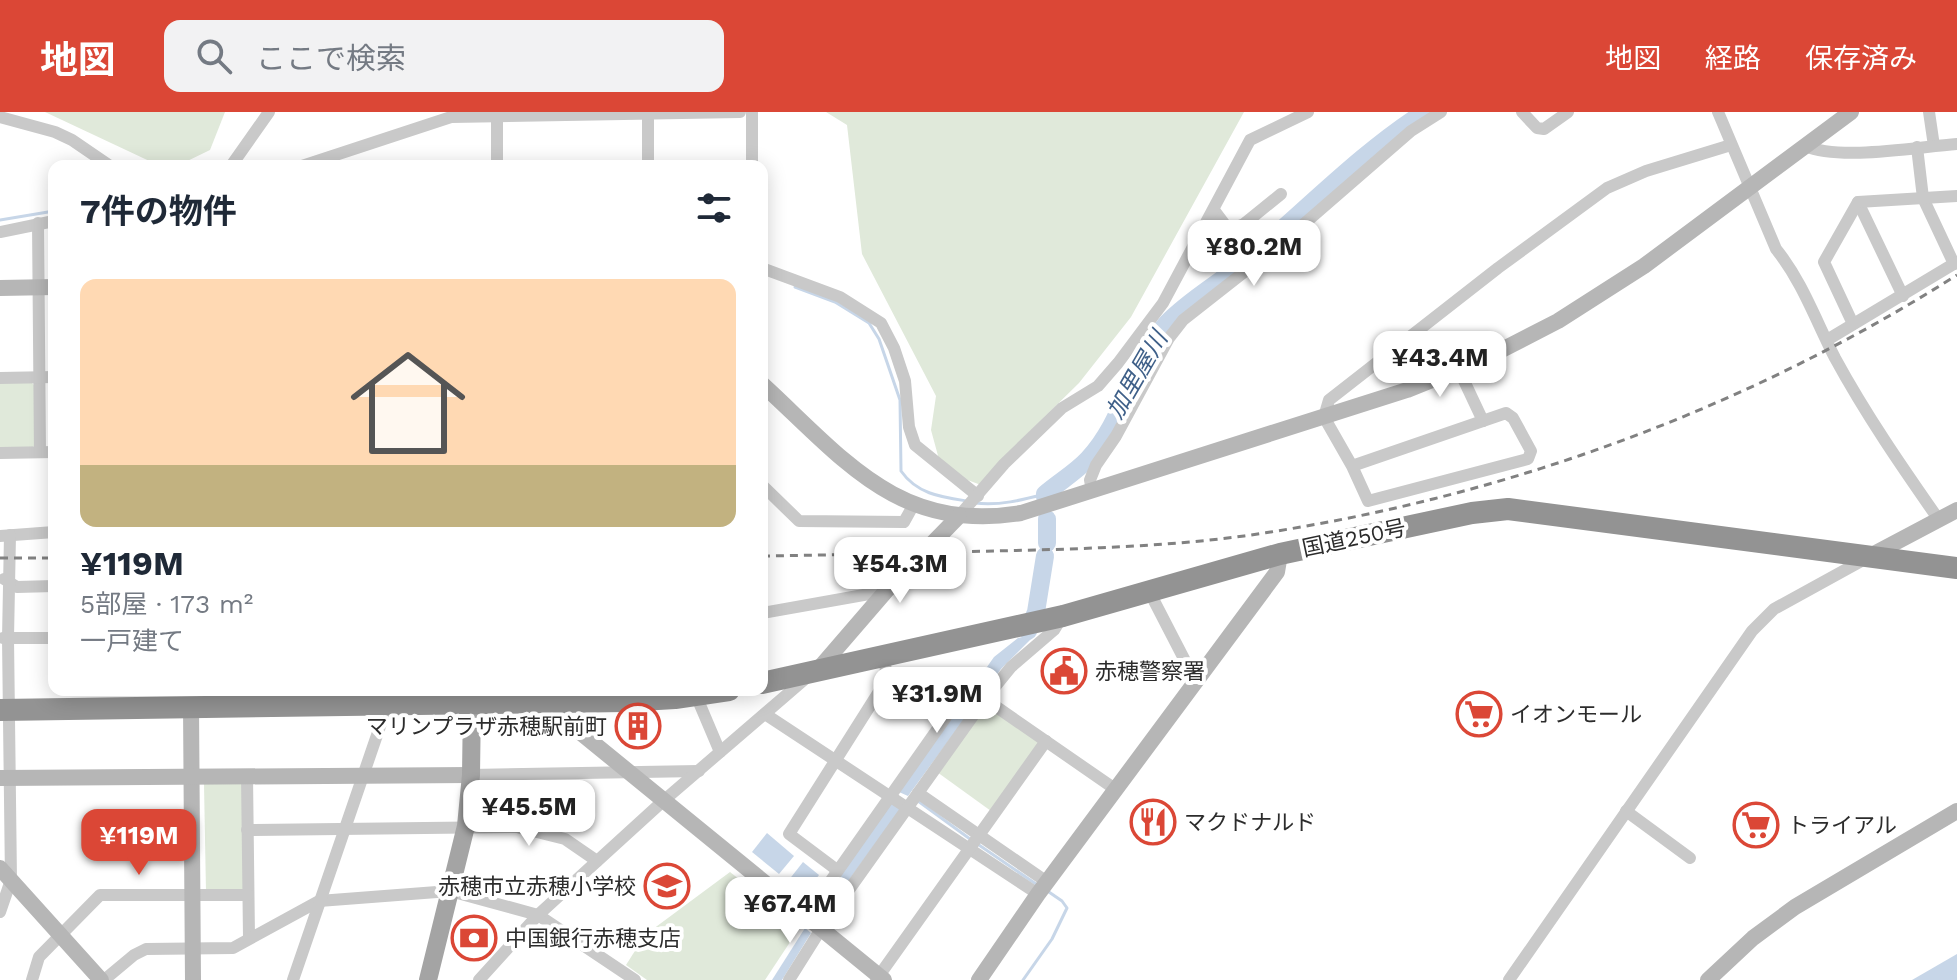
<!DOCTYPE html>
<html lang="ja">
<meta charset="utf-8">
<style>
body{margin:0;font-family:"Work Sans","Noto Sans JP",sans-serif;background:#f2f2f3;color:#1f2937;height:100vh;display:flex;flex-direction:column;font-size:30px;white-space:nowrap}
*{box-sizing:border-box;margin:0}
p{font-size:26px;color:#747a83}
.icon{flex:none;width:44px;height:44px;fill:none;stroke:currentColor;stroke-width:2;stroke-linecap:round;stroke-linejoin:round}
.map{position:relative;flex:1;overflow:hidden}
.sheet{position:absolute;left:48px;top:48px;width:720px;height:536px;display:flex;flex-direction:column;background:#fff;border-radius:16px;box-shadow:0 4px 20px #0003}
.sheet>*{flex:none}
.price{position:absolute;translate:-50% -68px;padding:0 18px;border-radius:16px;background:#fff;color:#222;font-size:26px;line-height:52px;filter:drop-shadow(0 2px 4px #0008)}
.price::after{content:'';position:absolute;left:50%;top:48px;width:24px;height:18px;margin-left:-12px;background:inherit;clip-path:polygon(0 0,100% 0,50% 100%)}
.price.current{background:#db4736;color:#fff}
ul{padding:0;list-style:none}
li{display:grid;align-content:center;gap:16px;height:424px;padding:0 32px}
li+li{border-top:2px solid #e0e1e3}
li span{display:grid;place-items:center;height:248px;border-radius:16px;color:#555}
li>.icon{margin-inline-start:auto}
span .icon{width:144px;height:144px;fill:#fffc;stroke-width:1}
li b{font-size:34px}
h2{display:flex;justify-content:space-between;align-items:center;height:96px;padding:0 32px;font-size:34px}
header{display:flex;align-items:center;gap:48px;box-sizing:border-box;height:112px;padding:0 40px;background:#db4736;color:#fff}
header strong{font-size:38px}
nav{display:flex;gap:44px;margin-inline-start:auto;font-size:28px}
.search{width:560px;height:72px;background:#f2f2f3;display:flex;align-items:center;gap:20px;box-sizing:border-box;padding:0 28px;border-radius:16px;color:#747a83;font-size:30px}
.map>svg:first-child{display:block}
.green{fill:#e0e9da}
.water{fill:#c7d6e8}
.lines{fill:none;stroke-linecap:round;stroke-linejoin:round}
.stream{stroke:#c7d6e8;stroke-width:3}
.river{stroke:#c7d6e8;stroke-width:18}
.street{stroke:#c9c9c9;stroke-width:12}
.secondary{stroke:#b6b6b6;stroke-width:16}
.primary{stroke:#a4a4a4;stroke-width:18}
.highway{stroke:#939393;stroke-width:22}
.rail{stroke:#818181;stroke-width:3;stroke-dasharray:8 6;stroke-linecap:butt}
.labels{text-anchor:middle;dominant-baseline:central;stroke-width:8;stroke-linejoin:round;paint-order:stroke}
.street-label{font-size:22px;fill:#2c2c2c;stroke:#fff}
.poi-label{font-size:22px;fill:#2c2c2c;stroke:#fff;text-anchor:start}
.water-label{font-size:24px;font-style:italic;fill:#3f6089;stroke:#fff}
</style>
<header>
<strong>地図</strong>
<div class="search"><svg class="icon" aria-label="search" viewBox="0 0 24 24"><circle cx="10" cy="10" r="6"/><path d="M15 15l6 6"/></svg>ここで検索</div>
<nav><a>地図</a><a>経路</a><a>保存済み</a></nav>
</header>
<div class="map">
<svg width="1957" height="868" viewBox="0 0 1957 868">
<rect width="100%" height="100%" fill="#fff"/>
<!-- green -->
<g class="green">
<polygon points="45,0 225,0 210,38 177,54 160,54"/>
<polygon points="826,0 1244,0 1131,205 1079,271 1019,330 981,373 962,366 940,351 931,318 936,284 862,142 847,13"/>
<polygon points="0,269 30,269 34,273 36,332 32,336 0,336"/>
<polygon points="989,593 1038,628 1038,633 991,699 937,660 984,595"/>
<polygon points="241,671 243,674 245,777 242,780 206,780 204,672"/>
<polygon points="730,760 800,815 765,868 647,868 626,853 645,823"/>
</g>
<!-- water -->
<g class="water">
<polygon points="1036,522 1001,557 908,684 899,680 994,545 1018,526"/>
<polygon points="891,688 902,695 822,805 813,798"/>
<polygon points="767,721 794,744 779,762 752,740"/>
<polygon points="803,750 819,763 805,782 788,769"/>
<polygon points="805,816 811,821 782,868 772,868"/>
<polygon points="1957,842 1957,868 1912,868"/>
</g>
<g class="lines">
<!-- stream -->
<g class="stream">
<polyline points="0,108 54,99"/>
<path d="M 795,175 L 835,190 L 869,211 L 879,227 L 900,288 L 901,359 C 917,382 941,385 967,389"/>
<path d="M 975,391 C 999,394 1022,388 1045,382"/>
<polyline points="918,689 970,727"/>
<polyline points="976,731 1036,772"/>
<polyline points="1023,868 1052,827 1067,796 1062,789 1046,778"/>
</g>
<!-- river -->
<g class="river">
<path d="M 1045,385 L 1045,382 C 1059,370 1076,360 1088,347 C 1124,309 1132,250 1167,211 C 1191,186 1222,170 1248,147 C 1304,100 1364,38 1425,0"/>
<polyline points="1047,407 1047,431"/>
<polyline points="1028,519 1036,500 1045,444"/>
</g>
<!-- street -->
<g class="street">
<polyline points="752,0 752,54"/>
<polyline points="1522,0 1537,16 1544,17 1568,0"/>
<path d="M 1718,0 L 1776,137 C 1802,169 1816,209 1835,246 C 1866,303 1902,355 1939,408"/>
<polyline points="1929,0 1934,34"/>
<polyline points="648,3 648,54"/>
<polyline points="0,5 55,20 72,28 110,54"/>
<path d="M 1805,34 C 1841,49 1916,35 1957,32"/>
<polyline points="1917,35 1923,86 1954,152"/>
<polyline points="231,54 269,0"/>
<polyline points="302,54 451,5 740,0"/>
<polyline points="497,54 497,0"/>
<polyline points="1858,90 1903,184"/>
<polyline points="1214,98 1229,118 1244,112 1281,82"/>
<polyline points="38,111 40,340"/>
<polyline points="0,120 54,109"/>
<polyline points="762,156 840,185 881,211 894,236 905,269 909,315 915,333 978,384"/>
<polyline points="1853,212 1824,150 1858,90 1957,84"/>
<polyline points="1827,228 1957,150"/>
<polyline points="1459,258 1483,309"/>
<polyline points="0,266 54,265"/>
<polyline points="0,341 54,340"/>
<polyline points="1352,354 1506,301 1513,306 1531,339 1528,347 1368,389 1352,354 1324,305 1329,288 1498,156 1607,76 1646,59 1731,33"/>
<polyline points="762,373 799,409 904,410 914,392"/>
<polyline points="1092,379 1090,368 1096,353 1116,324 1169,226 1183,208 1290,124 1411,19 1441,0"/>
<polyline points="959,404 1004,352 1062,296 1098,274 1118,251 1163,191 1250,28 1308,0"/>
<polyline points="0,424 54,420"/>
<polyline points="4,467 17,475 54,474"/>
<polyline points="1150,481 1196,570"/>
<polyline points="762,501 886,479"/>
<polyline points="3,526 54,526"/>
<polyline points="695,581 720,640"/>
<polyline points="985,587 1115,677"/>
<polyline points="765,602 1038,782"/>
<polyline points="471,663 699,659"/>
<polyline points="247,664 249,826"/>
<polyline points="918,681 1047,770"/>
<polyline points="1626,699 1690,746"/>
<polyline points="247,718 517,715 565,727 597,749"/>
<polyline points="837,758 789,722 887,567 884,544"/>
<polyline points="0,800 11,768 8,526 10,423"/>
<polyline points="806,804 946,605 887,567"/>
<polyline points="32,868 39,845 100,783 248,783"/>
<polyline points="104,868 134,843 146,837 233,836 319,789 450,779 538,803 635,868"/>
<polyline points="293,868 388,591"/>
<polyline points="479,868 538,803 662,690 805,567"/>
<polyline points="789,868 821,817 985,587 1011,555 1054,518 1062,505"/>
<polyline points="876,868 1046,629"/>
<polyline points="1509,868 1752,519 1774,497 1865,447"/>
</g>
<!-- secondary -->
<g class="secondary">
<polyline points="0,176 54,175"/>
<path d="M 762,272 C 844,347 898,421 1021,401 L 1407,278 L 1486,246 L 1558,209 L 1644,154 L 1851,0"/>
<polyline points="1870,444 1957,398"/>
<polyline points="817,559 886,479 959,404"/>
<polyline points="543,590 884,868"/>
<polyline points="191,594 193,868"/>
<polyline points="0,666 471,663"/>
<polyline points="0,756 101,868"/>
<polyline points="979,868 1038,782 1277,460 1280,442"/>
<polyline points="1708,868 1753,826 1795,795 1957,699"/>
</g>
<!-- primary -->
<polyline class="primary" points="428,868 466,714 471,663 472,590"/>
<!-- highway -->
<g class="highway">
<polyline points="762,571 1063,504 1280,442 1472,401 1508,397 1957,456"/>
<polyline points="0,598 624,589 675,586 729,578"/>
</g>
<!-- rail -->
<g class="rail">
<path d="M 762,444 C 839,443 917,441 994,439 C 1077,437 1162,435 1244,424 C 1497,388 1741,300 1957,163"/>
<polyline points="0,446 54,446"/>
</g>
</g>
<!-- icons -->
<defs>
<g id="civic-ring" transform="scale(2.3)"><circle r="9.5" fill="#fff" stroke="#db4736" stroke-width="1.5"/><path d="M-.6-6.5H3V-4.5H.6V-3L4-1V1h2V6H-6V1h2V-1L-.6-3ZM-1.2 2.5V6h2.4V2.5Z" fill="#db4736"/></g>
<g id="supermarket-ring" transform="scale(2.3)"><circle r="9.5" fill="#fff" stroke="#db4736" stroke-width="1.5"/><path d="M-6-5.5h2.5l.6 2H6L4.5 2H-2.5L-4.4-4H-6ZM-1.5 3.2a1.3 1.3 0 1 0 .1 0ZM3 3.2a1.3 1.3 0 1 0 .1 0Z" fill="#db4736"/></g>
<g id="building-ring" transform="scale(2.3)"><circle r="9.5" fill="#fff" stroke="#db4736" stroke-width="1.5"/><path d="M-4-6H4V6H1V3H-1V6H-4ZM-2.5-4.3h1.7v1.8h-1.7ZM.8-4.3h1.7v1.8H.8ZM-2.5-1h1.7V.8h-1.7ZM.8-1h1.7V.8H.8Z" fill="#db4736"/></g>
<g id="restaurant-ring" transform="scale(2.3)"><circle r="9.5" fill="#fff" stroke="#db4736" stroke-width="1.5"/><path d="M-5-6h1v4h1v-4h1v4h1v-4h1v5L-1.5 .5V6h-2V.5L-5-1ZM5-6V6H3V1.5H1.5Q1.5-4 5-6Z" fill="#db4736"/></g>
<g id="school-ring" transform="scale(2.3)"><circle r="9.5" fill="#fff" stroke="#db4736" stroke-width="1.5"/><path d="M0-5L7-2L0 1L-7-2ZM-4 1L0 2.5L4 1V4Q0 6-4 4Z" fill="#db4736"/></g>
<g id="bank-ring" transform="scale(2.3)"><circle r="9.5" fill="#fff" stroke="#db4736" stroke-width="1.5"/><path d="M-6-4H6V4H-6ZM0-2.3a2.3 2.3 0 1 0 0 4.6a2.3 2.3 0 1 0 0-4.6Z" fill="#db4736"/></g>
</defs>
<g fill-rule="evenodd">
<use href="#civic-ring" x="1064" y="559"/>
<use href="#supermarket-ring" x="1479" y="602"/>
<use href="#building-ring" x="638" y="614"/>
<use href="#restaurant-ring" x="1153" y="710"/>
<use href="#supermarket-ring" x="1756" y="713"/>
<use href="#school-ring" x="667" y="774"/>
<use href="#bank-ring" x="474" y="826"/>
</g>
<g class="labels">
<!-- street labels -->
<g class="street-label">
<text transform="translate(1354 426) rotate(-12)">国道250号</text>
</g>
<!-- poi labels -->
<g class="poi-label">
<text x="1095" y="559">赤穂警察署</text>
<text x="1510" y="602">イオンモール</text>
<text x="607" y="614" text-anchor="end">マリンプラザ赤穂駅前町</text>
<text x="1184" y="710">マクドナルド</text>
<text x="1787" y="713">トライアル</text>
<text x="636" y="774" text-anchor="end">赤穂市立赤穂小学校</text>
<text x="505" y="826">中国銀行赤穂支店</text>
</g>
<!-- water labels -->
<g class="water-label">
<text transform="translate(1137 263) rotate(-60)">加里屋川</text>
</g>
</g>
</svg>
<b class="price" style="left:1254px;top:176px">¥80.2M</b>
<b class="price" style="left:1440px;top:287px">¥43.4M</b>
<b class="price" style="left:900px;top:493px">¥54.3M</b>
<b class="price" style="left:937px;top:623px">¥31.9M</b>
<b class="price" style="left:529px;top:736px">¥45.5M</b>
<b class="price current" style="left:139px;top:765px">¥119M</b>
<b class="price" style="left:790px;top:833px">¥67.4M</b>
<section class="sheet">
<h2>7件の物件<svg class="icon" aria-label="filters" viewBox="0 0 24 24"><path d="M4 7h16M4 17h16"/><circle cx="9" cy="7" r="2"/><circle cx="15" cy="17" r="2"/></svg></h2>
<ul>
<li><span style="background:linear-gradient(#ffd9b3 75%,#c2b280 0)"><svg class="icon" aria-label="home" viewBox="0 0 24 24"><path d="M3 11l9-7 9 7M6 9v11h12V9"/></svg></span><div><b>¥119M</b><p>5部屋 · 173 m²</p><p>一戸建て</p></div></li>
</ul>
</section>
</div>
